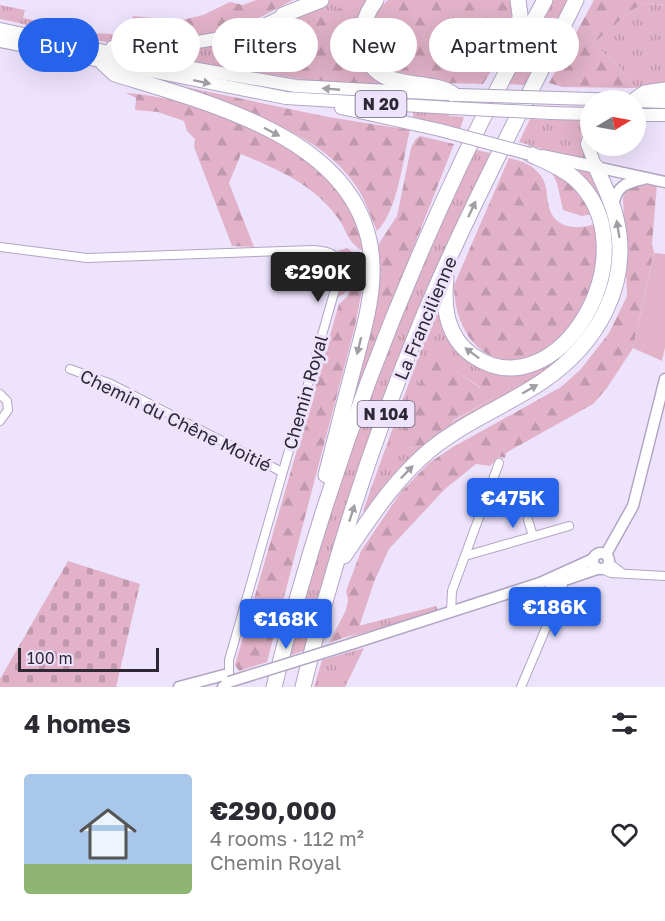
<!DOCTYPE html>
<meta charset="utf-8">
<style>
body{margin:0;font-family:"Golos Text",sans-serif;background:#f7f7f7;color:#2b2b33;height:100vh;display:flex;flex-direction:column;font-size:22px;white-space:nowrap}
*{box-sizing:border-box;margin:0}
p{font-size:20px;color:#7c7c81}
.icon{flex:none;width:33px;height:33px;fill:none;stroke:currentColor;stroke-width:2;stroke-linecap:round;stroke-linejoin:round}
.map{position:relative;height:687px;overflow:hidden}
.sheet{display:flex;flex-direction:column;background:#fff;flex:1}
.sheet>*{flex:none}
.top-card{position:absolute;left:18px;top:18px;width:630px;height:54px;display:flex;gap:12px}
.needle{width:39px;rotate:80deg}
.tools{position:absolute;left:580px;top:90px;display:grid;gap:12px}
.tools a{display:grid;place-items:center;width:66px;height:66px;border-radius:50%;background:#fff;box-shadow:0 6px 24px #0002;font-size:30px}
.scale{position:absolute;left:18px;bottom:15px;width:141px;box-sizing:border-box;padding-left:6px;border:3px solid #2e2835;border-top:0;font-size:16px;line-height:21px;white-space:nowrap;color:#2e2835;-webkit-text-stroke:4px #eee3fd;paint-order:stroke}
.price{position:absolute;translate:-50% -51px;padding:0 14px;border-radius:6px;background:#2563eb;color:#fff;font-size:20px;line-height:39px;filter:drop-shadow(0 2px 3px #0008)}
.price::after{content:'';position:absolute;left:50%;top:36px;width:18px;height:14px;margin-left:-9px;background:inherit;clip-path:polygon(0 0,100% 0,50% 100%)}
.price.on{background:#222;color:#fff}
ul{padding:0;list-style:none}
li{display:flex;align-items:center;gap:18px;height:150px;padding:0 24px}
li span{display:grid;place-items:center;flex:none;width:168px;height:120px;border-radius:6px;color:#555}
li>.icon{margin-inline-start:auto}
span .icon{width:72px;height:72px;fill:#fffc;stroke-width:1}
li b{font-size:26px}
h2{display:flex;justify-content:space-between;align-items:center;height:72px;padding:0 24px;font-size:26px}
.chip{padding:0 21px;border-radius:27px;background:#fff;box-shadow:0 6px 24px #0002;font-size:21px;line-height:54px}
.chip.on{background:#2563eb;color:#fff}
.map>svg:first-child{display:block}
.grass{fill:url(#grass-tufts)}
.forest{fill:url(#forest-firs)}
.cemetery{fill:url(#cemetery-stones)}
.park{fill:#e1b2c8}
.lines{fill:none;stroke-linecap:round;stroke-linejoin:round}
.street-casing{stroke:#b2a5c4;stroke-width:10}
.secondary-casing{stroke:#b2a5c4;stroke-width:13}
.primary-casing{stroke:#b2a5c4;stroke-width:14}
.highway-casing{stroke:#b2a5c4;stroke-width:17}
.street{stroke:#fff;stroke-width:8}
.secondary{stroke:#fff;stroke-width:10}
.primary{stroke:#fff;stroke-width:12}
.highway{stroke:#fff;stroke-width:15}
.secondary-bridge-casing{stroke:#b2a5c4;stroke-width:13;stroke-linecap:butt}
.primary-bridge-casing{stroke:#b2a5c4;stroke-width:14;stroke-linecap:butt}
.secondary-bridge{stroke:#fff;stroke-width:10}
.primary-bridge{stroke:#fff;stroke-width:12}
.oneway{fill:#a19ea4}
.labels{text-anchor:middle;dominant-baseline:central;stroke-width:6;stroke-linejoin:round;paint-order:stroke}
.shield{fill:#eee3fd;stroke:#686071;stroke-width:1.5}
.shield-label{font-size:16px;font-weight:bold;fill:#2e2835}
.street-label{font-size:18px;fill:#2e2835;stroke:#eee3fd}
</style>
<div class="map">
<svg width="665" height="687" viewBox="0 0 665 687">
<defs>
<pattern id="grass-tufts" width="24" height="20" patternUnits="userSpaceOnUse" patternTransform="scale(1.5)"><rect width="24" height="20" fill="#e1b2c8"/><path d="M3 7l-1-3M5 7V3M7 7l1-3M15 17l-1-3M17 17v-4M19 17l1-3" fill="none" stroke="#c199ac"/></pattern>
<pattern id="forest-firs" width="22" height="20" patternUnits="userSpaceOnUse" patternTransform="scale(1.5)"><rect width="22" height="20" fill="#e1b2c8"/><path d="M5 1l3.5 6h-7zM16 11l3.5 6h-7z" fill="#c199ac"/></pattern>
<pattern id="cemetery-stones" width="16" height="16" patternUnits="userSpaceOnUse" patternTransform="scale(1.5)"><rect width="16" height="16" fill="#e1b2c8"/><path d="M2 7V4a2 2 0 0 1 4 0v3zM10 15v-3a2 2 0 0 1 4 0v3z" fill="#c199ac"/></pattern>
</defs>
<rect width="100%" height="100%" fill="#eee3fd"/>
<!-- grass -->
<g class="grass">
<polygon points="330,0 371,0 367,6 287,57 294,78 136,53 269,25"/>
<polygon points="553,0 571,0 524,85 506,84"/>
<polygon points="646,3 665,5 665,84 635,88 619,67 593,44 632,10"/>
<path d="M 0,5 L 25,10 L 23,18 L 93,33 L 128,35 L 133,16 L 154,18 L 168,37 L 276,9 C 226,37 165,48 108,42 C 72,38 36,26 0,19 Z"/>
<polygon points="413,112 449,114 449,116 464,117 460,129 413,117"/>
<path d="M 548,117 L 588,119 L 588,123 C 575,135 584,149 590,163 L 519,142 L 530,119 L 547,120 Z"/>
<polygon points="473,149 490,153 401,356 306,650 288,656 351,444 406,301"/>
<path d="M 577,168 L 592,173 L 614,222 L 613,281 L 591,330 L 554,367 L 448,430 L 454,421 L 509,388 L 510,374 C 530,370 542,361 558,349 C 566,343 576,337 584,329 C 624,290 617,209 577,173 Z"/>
<polygon points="347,248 357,256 344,294 338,297 344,265 338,251"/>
<polygon points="440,314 463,356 487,372 481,388 431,354 408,448 424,445 398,469 367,513 363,511 433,316"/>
<polygon points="436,606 438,610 432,613 346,638 357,633 358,626"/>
<polygon points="364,648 345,687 314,687 322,660"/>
</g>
<!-- forest -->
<g class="forest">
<polygon points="256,0 293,0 276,9 249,16 215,30 168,37 154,18 178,21 203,15 230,2 243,5"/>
<path d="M 388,0 L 510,0 C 517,33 500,57 483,84 C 451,83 373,87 369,40 C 368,24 376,11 388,0 Z"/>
<polygon points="594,0 665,0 665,5 646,3 632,10 593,44 619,67 635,88 563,87 549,83"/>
<polygon points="349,4 367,6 359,33 392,85 335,84 294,78 287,57 300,26"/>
<path d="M 181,86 L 328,117 L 410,130 C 403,158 398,211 377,231 C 371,217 366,202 358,189 C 321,130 241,112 180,88 Z"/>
<path d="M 126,93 C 202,98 313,144 353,213 C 360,223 361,236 363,248 L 361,250 C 345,239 348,231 337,217 C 313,184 278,170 241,154 L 229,183 L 254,247 L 232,246 L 194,147 L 195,139 L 187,131 L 184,121 L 158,112 L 135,110 L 136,98 Z"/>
<path d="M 420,136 L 454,144 L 353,402 C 364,351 385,298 378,245 L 397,216 L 411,148 L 415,140 Z"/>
<path d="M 509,158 C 522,161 532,164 541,176 C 548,186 546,196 549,207 C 555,229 577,230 595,224 C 607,265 579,336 538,354 C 486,376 454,333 454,285 Z"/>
<polygon points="550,168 566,179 593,214 582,216 563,210 557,183"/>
<polygon points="641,184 657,185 652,244 654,252 633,348 607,388 593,404 506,453 505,458 499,457 490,466 476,464 445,489 389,549 374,582 357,633 329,643 346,610 348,600 346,591 361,551 401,492 429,463 453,447 561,387 581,369 609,333 627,296 623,197 626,191"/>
<polygon points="363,256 361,295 355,326 267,662 239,671 235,665 339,304 347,297 360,257"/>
<polygon points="431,353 480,388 487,372 510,374 510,388 454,420 448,430 424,445 408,448 403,430"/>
</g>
<!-- cemetery -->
<polygon class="cemetery" points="68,561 140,584 116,687 0,687 0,679"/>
<!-- park -->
<polygon class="park" points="654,253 665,254 665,347 662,361 633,348"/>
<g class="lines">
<!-- street casing -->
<g class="street-casing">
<g id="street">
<path d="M 0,247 L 87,258 L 314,250 C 330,251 339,254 340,272 L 229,660 L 229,682"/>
<polyline points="70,369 111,384 282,472"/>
<polyline points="0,394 7,401 8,410 0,421"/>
<polyline points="528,520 533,536"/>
<polyline points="465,556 569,526"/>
<polyline points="609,563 622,573"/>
<polyline points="602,569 611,573 665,576"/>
<polyline points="451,612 452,591 499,463"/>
<polyline points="521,687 562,590 564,577"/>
</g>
</g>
<!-- secondary casing -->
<g class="secondary-casing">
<g id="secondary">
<polyline points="596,167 665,182"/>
<path d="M 613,205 C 617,186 625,183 643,179"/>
<circle cx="601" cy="561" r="8"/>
<polyline points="606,554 633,506 665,379"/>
<polyline points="550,585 597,569"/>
<polyline points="351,644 540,583 593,559"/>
<polyline points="179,687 224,675 229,682 223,687"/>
</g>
</g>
<!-- primary casing -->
<g class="primary-casing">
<g id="primary">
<polyline points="0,29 152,61 296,86 446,94"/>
<polyline points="0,41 286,98 452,108"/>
<path d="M 112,47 C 166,48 244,42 290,11"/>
<polyline points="558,98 623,100"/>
<polyline points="636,101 665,102"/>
<polyline points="341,108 440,130"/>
<polyline points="551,113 591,114"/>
<polyline points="636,115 665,115"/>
<polyline points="591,130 587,144 596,167"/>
<polyline points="543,156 596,167"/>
</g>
</g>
<!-- highway casing -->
<g class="highway-casing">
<g id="highway">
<path d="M 376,0 C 366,13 361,27 363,43 C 371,97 425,75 453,94"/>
<polyline points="283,15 321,0"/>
<polyline points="518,42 520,15 518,0"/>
<path d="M 103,63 L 115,74 C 215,105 377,143 372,276 C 371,309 360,342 352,374 C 343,407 335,441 326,475"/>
<polyline points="635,100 645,93 665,90"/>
<path d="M 446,277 C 443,307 446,336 472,355 C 557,415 655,250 574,178 C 561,167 545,161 530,154"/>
<path d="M 344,556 C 370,518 394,480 430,450 C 464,422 506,406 543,381 C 597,344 632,284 616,218 C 612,200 603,184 596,167"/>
<path d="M 274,687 C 333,447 425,216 545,0"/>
<path d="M 303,687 C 333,562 373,438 422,320 C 468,210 524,106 576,0"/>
</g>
</g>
<!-- street -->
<use href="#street" class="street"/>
<!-- secondary -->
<use href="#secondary" class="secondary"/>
<!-- primary -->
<use href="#primary" class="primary"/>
<!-- highway -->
<use href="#highway" class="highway"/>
<!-- secondary-bridge casing -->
<g class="secondary-bridge-casing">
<polyline id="secondary-bridge" points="229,682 351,644"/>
</g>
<!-- primary-bridge casing -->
<g class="primary-bridge-casing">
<g id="primary-bridge">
<polyline points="458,95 558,98"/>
<polyline points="452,108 551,113"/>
<polyline points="440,130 530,154"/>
</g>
</g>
<!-- secondary-bridge -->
<use href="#secondary-bridge" class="secondary-bridge"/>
<!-- primary-bridge -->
<use href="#primary-bridge" class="primary-bridge"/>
</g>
<!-- one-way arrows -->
<defs><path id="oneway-solid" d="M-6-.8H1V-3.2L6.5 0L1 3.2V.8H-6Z" transform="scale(1.5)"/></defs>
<g class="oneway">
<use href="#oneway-solid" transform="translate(202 82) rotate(12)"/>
<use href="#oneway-solid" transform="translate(331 89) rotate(-175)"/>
<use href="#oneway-solid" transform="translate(272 132) rotate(28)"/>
<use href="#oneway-solid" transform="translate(472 209) rotate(-65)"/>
<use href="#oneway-solid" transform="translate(618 229) rotate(-99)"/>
<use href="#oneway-solid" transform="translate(359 346) rotate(104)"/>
<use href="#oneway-solid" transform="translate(472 353) rotate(-143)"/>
<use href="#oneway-solid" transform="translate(530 389) rotate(-30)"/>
<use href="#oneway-solid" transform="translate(407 472) rotate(-46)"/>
<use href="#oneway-solid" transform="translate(352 513) rotate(-72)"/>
</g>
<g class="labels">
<!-- shield labels -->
<g class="shield">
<rect x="355.5" y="91" width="51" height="26" rx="4.5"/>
<rect x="357.5" y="401" width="57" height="26" rx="4.5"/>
</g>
<g class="shield-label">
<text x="381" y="104">N 20</text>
<text x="386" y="414">N 104</text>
</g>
<!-- street labels -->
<g class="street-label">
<text transform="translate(425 318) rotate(-67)">La Francilienne</text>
<text transform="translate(305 392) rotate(-74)">Chemin Royal</text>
<text transform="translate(176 420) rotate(26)">Chemin du Chêne Moitié</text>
</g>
</g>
</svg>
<div class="tools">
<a><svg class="needle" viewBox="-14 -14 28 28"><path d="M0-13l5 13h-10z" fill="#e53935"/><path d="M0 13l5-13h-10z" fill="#7c7c81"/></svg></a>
</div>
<div class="scale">100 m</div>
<b class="price on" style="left:318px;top:303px">€290K</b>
<b class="price" style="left:513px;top:529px">€475K</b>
<b class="price" style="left:555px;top:638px">€186K</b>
<b class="price" style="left:286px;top:650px">€168K</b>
<div class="top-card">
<a class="chip on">Buy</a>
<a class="chip">Rent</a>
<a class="chip">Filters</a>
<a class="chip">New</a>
<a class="chip">Apartment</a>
</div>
</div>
<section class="sheet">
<h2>4 homes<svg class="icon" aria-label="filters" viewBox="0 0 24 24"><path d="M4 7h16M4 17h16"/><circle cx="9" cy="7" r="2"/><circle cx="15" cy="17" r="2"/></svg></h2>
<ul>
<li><span style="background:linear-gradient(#a9c7e8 75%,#8fb573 0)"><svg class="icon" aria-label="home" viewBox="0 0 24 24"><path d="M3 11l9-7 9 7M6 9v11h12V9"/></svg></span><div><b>€290,000</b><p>4 rooms · 112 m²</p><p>Chemin Royal</p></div><svg class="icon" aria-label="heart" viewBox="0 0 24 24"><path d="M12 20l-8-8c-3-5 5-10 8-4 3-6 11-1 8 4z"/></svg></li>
</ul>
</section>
